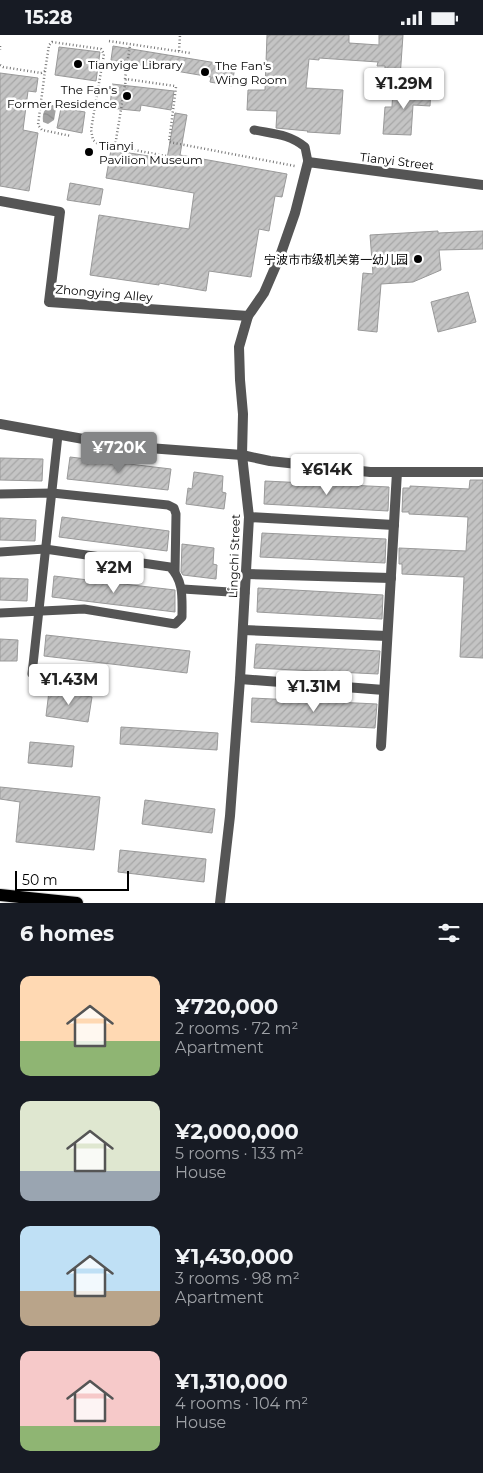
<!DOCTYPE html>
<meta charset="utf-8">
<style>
body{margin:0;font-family:Montserrat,"Noto Sans SC",sans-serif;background:#20242c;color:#f1f3f6;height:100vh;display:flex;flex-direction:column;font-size:19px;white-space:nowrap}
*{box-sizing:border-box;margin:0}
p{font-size:16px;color:#9ea1a6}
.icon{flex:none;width:28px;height:28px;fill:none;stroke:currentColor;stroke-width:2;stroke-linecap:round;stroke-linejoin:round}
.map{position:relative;height:868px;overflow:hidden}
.drawer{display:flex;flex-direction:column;background:#171b24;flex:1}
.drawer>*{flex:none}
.scale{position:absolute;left:15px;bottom:12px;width:114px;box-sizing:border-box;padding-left:5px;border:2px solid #000;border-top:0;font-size:14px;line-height:18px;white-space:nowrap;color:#000;-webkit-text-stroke:4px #fff;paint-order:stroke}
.price{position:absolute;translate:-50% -42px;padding:0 11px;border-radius:5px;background:#fff;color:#222;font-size:16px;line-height:32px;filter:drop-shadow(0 1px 2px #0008)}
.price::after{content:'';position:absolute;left:50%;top:30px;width:15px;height:11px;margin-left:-8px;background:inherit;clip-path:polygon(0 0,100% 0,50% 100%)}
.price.selected{background:#858687;color:#fff}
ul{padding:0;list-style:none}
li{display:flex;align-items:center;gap:15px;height:125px;padding:0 20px}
li span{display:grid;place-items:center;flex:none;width:140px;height:100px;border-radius:10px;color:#555}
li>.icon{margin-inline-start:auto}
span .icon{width:60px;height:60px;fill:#fffc;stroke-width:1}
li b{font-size:21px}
h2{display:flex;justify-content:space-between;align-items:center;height:60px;padding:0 20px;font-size:21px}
.status{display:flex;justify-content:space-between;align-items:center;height:35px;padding:0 25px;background:#171b24;direction:ltr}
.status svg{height:14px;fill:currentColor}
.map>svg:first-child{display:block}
.water{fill:url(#water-waves)}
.building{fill:url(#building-hatch);stroke:#999}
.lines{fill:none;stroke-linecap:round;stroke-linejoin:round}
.primary-casing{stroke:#dbdbdb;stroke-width:14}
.path{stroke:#777;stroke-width:2.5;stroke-dasharray:1 2.5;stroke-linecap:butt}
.service{stroke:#555;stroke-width:9}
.minor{stroke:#555;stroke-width:10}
.primary{stroke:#000;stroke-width:12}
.poi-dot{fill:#000;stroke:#fff;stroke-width:2}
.labels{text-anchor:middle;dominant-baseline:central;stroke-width:5;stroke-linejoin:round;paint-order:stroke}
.poi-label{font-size:12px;fill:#000;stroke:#fff;text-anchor:start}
.street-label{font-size:12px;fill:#000;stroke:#fff}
</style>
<div class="status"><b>15:28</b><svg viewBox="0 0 49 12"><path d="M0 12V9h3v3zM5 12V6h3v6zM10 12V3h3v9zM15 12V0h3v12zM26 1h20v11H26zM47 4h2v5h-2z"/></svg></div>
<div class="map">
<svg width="483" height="868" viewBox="0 0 483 868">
<defs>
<pattern id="water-waves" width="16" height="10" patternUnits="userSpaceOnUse" patternTransform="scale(1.25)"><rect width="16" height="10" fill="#a3a3a3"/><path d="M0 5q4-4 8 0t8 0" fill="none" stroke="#8b8b8b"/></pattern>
<pattern id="building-hatch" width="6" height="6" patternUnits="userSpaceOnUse" patternTransform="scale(1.25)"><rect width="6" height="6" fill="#c4c4c4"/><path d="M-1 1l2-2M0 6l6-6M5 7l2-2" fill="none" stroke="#a7a7a7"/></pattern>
</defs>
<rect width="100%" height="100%" fill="#fff"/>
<!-- water -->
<path class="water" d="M 53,70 L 56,74 L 54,85 L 48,89 L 43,87 C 42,78 44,73 53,70 Z"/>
<!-- building -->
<g class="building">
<polygon points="267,0 349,0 349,8 379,10 379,0 403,0 400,43 385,41 385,31 377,31 378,27 319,23 319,25 309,24 306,53 343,55 340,99 307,97 308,96 276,93 277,76 247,75 248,55 265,55"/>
<polygon points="113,11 235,31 232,51 210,47 211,42 111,25"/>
<polygon points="59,12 100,17 96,46 55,40"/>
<polygon points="0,38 38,43 36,57 28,56 23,95 38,98 29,156 0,151"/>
<polygon points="112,49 174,56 171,75 141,70 140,76 110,73"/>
<polygon points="393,54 431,55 430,71 413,70 411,100 383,99 385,72 392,72"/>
<polygon points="61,73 85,77 82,98 57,93"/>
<polygon points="175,78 187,80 180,120 287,139 282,162 275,161 269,196 259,194 251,242 209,236 206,256 159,248 159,250 90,240 99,180 189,194 194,158 106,143 111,115 167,124"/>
<polygon points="70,148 103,154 100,170 67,165"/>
<polygon points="438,196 438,198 483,196 483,214 439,215 441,235 413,247 381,249 377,297 358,295 363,238 373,239 370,200"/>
<polygon points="468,257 476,287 438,297 431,267"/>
<polygon points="70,422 171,434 168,455 67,444"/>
<polygon points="0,423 43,424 42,446 0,445"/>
<polygon points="194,437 223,441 222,457 226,458 224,474 186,469 188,453 192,454"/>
<polygon points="470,445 483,445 483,623 460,622 464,542 402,539 402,529 399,529 399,513 466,516 468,482 409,479 409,477 402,477 403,453 410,453 410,451 469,454"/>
<polygon points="265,446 389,452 388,476 264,469"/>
<polygon points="62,482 169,496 167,516 59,502"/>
<polygon points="0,483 36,485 35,506 0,505"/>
<polygon points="262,498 386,504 385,528 260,522"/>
<polygon points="182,509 214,513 213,529 217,530 216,544 183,540 181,537"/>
<polygon points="54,541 175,555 175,577 52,562"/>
<polygon points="0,543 28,544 27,566 0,565"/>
<polygon points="258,553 383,560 382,584 257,577"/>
<polygon points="46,600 190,616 187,638 44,621"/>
<polygon points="0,604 18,605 17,626 0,626"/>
<polygon points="256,609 380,616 378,639 254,633"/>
<polygon points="49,656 92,662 88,687 46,681"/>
<polygon points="252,663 377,669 375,693 251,687"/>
<polygon points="121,692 218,698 217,715 120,709"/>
<polygon points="30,707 74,711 72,732 28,728"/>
<polygon points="0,752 100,762 94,815 16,807 20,767 0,764"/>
<polygon points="145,765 215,774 212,798 142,789"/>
<polygon points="120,815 206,824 204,847 118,837"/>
</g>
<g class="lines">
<!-- primary casing -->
<g class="primary-casing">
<polyline id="primary" points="0,860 77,868"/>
</g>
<!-- path -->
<g class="path">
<polyline points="109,6 190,18"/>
<polyline points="0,11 0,15"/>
<polyline points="179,16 180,0"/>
<polyline points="0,30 3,32 41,38 45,36 49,10 52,7 101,14 104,19 91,95 93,105 97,108 166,121"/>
<polyline points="45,36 38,90 42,95 71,101"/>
<polyline points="125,44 130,10"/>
<polyline points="115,111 126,44 175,51 176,52 169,107 295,131"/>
</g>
<!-- service -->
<g class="service">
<path d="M 254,95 C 274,99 289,99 305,112 L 308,127"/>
<polyline points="0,459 52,458 168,470 174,473 176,479 175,537"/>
<path d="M 0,517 L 45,514 L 170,532 C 184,546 182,563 182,582 L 175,589 L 84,574 L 0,578"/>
<polyline points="183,554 245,558"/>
<polyline points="32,639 58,400"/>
</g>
<!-- minor -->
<g class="minor">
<polyline points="0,166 60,177 49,267 248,281"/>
<polyline points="0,389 122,411 242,420 270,426 370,437 483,437"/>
<polyline points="249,482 394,490"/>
<polyline points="246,539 391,543"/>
<polyline points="243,595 387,601"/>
<polyline points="240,644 384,655"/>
<polyline points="381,711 397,437"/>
<polyline points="220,868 230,781 240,644 249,482 242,420 243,379 240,345 239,312 248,281 264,258 280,221 295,178 308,127 483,150"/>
</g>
<!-- primary -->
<use href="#primary" class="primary"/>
</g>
<!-- markers -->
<g class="poi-dot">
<circle cx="78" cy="29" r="5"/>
<circle cx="205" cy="37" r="5"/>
<circle cx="127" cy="61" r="5"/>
<circle cx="89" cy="117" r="5"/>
<circle cx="418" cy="224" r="5"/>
</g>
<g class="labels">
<!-- poi labels -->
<g class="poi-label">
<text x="88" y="29">Tianyige Library</text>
<text x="215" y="30">The Fan's<tspan x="215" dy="14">Wing Room</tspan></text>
<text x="117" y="54" text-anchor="end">The Fan's<tspan x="117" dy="14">Former Residence</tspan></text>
<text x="99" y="110">Tianyi<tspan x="99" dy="14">Pavilion Museum</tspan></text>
<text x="408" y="224" text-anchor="end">宁波市市级机关第一幼儿园</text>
</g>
<!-- street labels -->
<g class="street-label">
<text transform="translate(397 126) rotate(7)">Tianyi Street</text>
<text transform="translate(104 258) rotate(5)">Zhongying Alley</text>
<text transform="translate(234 521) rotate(-88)">Lingchi Street</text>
</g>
</g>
</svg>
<div class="scale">50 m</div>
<b class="price" style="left:404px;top:75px">¥1.29M</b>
<b class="price selected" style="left:119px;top:439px">¥720K</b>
<b class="price" style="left:327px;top:461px">¥614K</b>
<b class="price" style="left:114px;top:559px">¥2M</b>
<b class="price" style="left:69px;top:671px">¥1.43M</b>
<b class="price" style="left:314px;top:678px">¥1.31M</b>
</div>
<section class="drawer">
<h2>6 homes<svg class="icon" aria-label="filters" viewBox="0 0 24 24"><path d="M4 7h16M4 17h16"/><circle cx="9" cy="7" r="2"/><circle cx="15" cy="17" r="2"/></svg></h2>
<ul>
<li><span style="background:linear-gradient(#ffd9b3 65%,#8fb573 0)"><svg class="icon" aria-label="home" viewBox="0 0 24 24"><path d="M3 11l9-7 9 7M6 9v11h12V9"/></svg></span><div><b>¥720,000</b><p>2 rooms · 72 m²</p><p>Apartment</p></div></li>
<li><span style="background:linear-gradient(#dfe7d0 70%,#9aa5b1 0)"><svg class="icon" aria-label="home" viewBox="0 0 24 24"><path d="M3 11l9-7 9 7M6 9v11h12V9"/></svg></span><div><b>¥2,000,000</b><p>5 rooms · 133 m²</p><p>House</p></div></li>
<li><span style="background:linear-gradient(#bfe0f5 65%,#b9a48a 0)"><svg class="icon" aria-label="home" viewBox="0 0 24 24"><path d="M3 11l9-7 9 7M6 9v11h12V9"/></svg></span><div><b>¥1,430,000</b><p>3 rooms · 98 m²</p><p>Apartment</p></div></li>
<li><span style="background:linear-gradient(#f6c9c9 75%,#8fb573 0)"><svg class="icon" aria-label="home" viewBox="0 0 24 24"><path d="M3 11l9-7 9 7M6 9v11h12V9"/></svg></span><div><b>¥1,310,000</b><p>4 rooms · 104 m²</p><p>House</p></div></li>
</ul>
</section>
